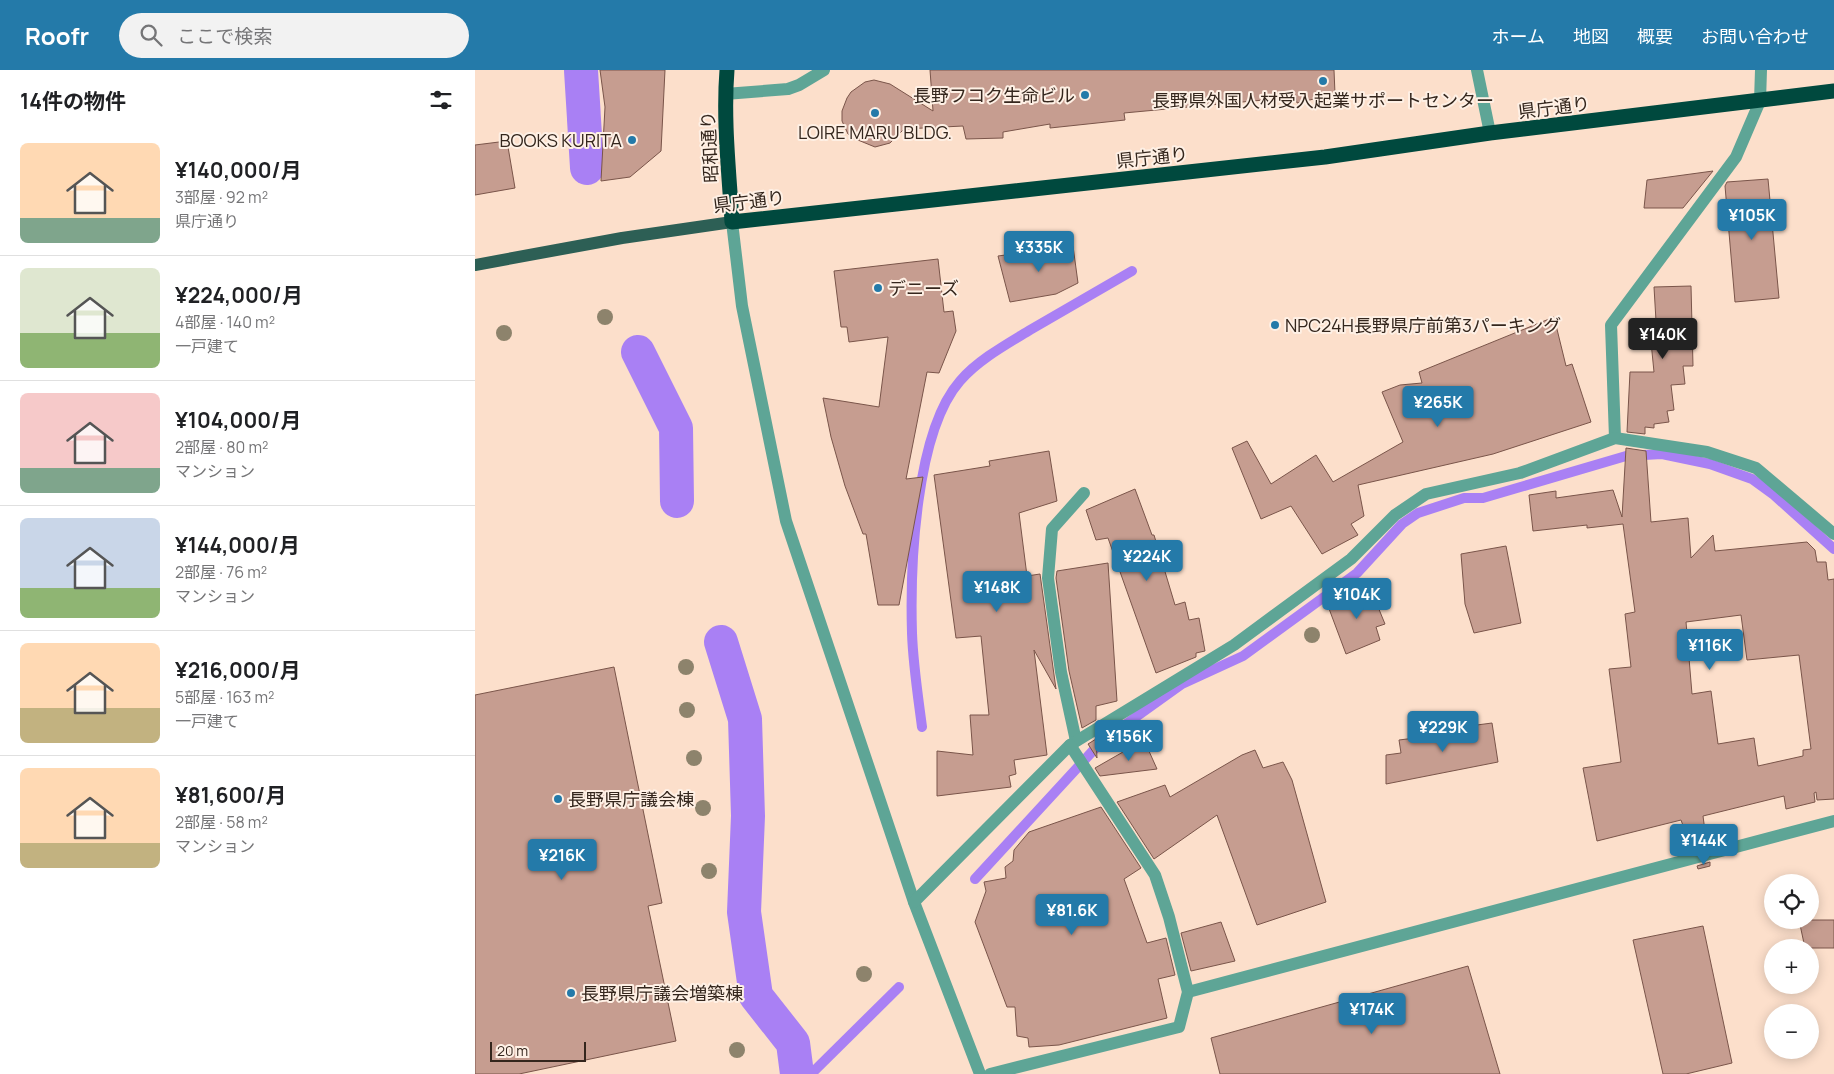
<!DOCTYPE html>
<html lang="ja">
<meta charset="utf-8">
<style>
body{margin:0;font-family:Manrope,"Noto Sans JP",sans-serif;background:#f2f2f2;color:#202124;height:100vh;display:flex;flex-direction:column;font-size:19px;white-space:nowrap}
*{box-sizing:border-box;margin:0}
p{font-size:16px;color:#757577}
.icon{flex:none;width:28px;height:28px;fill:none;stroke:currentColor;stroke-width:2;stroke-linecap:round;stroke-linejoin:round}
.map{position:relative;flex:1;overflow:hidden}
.details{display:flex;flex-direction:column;background:#fff;width:475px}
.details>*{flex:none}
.buttons{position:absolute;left:1289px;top:804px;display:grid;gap:10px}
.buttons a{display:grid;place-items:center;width:55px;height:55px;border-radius:50%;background:#fff;box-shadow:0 2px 12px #0003;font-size:25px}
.scale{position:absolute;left:15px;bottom:12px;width:96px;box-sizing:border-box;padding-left:5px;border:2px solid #34261d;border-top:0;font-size:14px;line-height:18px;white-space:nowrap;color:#34261d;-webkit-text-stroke:4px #fef0e5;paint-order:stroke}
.price{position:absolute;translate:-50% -42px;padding:0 11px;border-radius:5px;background:#247aa9;color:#fff;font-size:16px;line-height:32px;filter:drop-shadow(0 1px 2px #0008)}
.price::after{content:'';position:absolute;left:50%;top:30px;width:15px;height:11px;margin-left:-8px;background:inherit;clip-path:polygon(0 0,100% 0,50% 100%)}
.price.active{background:#222;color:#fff}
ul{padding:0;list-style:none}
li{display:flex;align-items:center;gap:15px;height:125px;padding:0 20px}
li+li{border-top:1px solid #e0e0e0}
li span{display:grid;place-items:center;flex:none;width:140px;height:100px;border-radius:8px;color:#555}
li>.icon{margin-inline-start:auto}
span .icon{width:60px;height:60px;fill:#fffc;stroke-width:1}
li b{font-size:21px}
h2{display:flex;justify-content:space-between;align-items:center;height:60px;padding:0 20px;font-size:21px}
header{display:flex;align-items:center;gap:30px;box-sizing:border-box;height:70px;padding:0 25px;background:#247aa9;color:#fff}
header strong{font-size:24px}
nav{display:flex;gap:28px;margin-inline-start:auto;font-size:18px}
.search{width:350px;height:45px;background:#f2f2f2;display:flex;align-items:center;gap:12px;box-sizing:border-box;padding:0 18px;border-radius:28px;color:#757577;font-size:19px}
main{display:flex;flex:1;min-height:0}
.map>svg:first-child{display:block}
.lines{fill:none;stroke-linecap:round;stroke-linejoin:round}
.stream{stroke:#a980f4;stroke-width:10}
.canal{stroke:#a980f4;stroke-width:34}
.building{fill:#c69d90;stroke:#7a554a;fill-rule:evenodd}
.minor{stroke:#5ea596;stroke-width:12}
.major{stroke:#2d5f55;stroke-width:12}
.highway{stroke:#00493e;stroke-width:15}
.tree{fill:#8d836c}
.poi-dot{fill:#247aa9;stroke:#fef0e5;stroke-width:2}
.labels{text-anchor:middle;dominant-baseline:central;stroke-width:4;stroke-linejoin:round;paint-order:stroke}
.poi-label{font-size:18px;fill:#34261d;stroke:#fef0e5;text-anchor:start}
.street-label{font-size:18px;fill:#34261d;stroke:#fef0e5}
</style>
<header>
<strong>Roofr</strong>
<div class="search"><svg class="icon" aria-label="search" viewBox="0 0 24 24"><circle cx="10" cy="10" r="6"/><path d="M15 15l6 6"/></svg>ここで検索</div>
<nav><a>ホーム</a><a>地図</a><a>概要</a><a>お問い合わせ</a></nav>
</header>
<main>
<section class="details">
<h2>14件の物件<svg class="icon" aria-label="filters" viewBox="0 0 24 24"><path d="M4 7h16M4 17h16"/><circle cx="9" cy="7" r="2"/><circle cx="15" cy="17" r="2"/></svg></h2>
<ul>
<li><span style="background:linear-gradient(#ffd9b3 75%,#7fa58c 0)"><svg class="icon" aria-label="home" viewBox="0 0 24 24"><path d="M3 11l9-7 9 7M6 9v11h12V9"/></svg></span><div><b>¥140,000/月</b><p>3部屋 · 92 m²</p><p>県庁通り</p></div></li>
<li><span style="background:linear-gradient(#dfe7d0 65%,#8fb573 0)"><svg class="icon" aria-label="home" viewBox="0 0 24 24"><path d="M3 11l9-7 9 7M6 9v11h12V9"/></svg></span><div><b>¥224,000/月</b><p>4部屋 · 140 m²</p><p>一戸建て</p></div></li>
<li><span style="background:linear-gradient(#f6c9c9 75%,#7fa58c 0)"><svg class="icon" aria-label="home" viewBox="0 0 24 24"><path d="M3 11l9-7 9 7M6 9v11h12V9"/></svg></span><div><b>¥104,000/月</b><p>2部屋 · 80 m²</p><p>マンション</p></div></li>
<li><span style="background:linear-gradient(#c9d6e8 70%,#8fb573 0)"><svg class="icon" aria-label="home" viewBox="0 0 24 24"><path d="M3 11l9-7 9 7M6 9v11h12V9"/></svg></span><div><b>¥144,000/月</b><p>2部屋 · 76 m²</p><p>マンション</p></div></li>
<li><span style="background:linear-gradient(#ffd9b3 65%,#c2b280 0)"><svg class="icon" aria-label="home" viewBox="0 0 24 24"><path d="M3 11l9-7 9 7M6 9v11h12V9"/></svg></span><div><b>¥216,000/月</b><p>5部屋 · 163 m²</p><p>一戸建て</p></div></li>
<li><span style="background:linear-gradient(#ffd9b3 75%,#c2b280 0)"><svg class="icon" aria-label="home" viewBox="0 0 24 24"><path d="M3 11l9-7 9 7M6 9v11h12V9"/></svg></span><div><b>¥81,600/月</b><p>2部屋 · 58 m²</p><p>マンション</p></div></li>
</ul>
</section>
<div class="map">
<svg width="1359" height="1004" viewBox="0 0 1359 1004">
<rect width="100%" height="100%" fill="#fcdfcb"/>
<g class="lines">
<!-- stream -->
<g class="stream">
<path d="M 447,657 C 443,626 438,594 437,563 C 435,497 440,362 485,311 C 503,290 532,274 555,260 C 589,240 623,221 657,201"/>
<polyline points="500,809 626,672 707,614 768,586 882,503 927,454 943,443 989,428 1008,428 1151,386 1187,384 1235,394 1277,409 1299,425 1359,479"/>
<polyline points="336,1004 424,917"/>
</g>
<!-- canal -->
<g class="canal">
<polyline points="106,0 112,98"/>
<polyline points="163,282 201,358 202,431"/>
<polyline points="246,572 270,649 273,746 269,842 281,926 318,973 322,1004"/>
</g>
</g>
<!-- building -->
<g class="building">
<polygon points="125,0 190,0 186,81 155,107 126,111 130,37"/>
<polygon points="455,0 859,0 860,24 822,33 821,27 649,43 650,50 575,58 575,54 528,62 528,68 491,69 488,56 429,59 415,73 400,77 378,68 373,64 367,51 367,41 372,28 376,22 390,12 399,10 415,14 458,41"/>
<polygon points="32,71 40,118 0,125 0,75"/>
<polygon points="1238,101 1208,138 1169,138 1172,110"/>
<polygon points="1293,109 1304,228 1260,232 1250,116 1252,112"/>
<polygon points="598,176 603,213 581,224 535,232 523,186"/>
<polygon points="463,189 469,242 478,241 481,261 464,303 452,302 431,409 448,407 424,535 403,535 391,464 388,464 370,416 356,367 348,328 404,337 413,267 374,272 372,257 366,257 359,201"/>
<polygon points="1216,216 1218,296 1208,296 1210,314 1196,315 1199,340 1192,341 1194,352 1179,354 1179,358 1170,357 1170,364 1152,362 1155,302 1179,302 1174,252 1181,251 1179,217"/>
<polygon points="1079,247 1091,296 1097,294 1116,352 1018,384 883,415 889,446 876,454 883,465 847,484 816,436 786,449 757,378 772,371 796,414 841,385 858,412 928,372 907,322 925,315 947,313 944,302"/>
<path d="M 1151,378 L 1171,381 L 1176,452 L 1213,448 L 1216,488 L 1238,465 L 1240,481 L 1332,472 L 1340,480 L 1342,492 L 1351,492 L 1353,510 L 1359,509 L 1359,729 L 1342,730 L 1341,722 L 1339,723 L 1340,732 L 1311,739 L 1309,726 L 1228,746 L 1232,776 L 1217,780 L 1206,750 L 1122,771 L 1108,698 L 1146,692 L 1134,599 L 1156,597 L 1150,544 L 1160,542 L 1148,454 L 1112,458 L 1112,455 L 1058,461 L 1054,425 L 1081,421 L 1081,428 L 1138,420 L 1147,447 ZM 1266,545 L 1272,590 L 1324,585 L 1336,679 L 1328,680 L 1328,686 L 1283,696 L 1279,668 L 1243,674 L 1236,621 L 1217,624 L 1211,552 Z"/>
<polygon points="574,381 582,431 544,443 552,506 565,504 581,619 559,580 572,685 539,690 541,704 534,706 536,717 462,726 462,681 498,685 495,645 514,645 506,566 481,568 459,405 515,396 514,391"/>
<polygon points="660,419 677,465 679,465 700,535 710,532 714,550 724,548 730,581 721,583 721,587 681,603 633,468 621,470 611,440"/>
<polygon points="1031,476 1046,553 999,563 990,534 986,484"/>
<polygon points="633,493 642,631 621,636 621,650 607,658 594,601 581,508 582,501"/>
<polygon points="894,515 910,554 901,557 905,570 871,584 853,536"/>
<polygon points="139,597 187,833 173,836 201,971 44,1004 0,1004 0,625"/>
<polygon points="1017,653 1023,692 911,714 911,685 926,683 924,670 964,665 964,660"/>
<polygon points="621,669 622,688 613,674"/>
<polygon points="669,670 682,699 625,706 620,698"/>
<polygon points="780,680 788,698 808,692 817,710 851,832 782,855 742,745 679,789 642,732 690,715 695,727 767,685"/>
<polygon points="626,737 666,798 649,809 672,873 691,868 700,905 683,909 692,948 584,975 554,977 553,968 542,966 540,937 532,937 500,852 511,821 509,812 531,808 530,797 538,791 539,780 554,762"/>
<polygon points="1235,792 1235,796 1223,799 1222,796"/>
<polygon points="1324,850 1359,850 1359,878 1330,878"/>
<polygon points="746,852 760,891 716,901 706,863"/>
<polygon points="1228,856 1257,993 1211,1004 1188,1004 1158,870"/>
<polygon points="993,896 1025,1004 745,1004 736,968"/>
</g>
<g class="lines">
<!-- minor -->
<g class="minor">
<polyline points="1002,0 1015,63"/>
<polyline points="250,24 313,19 324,15 349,0"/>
<polyline points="257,152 267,236 311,451 439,832 505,1004"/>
<polyline points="1140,368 1136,255 1261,87 1285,31 1286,0"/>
<polyline points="601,671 586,602 573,508 577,459 609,423"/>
<polyline points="439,832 595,675 759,575 876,489 920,445 951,424 1045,403 1140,368 1232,382 1281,398 1359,464"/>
<polyline points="713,922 1359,751"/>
<polyline points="515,1004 704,957 713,922 694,847 680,805 595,675"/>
</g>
<!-- major -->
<polyline class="major" points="0,195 147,168 257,152"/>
<!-- highway -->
<path class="highway" d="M 252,0 C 248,50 254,101 257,152 L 850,87 L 1015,63 L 1359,21"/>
</g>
<!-- trees -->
<g class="tree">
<circle cx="130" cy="247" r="8"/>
<circle cx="29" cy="263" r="8"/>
<circle cx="837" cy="565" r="8"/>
<circle cx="211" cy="597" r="8"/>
<circle cx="212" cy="640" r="8"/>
<circle cx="219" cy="688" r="8"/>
<circle cx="228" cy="738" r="8"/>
<circle cx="234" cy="801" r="8"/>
<circle cx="389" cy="904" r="8"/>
<circle cx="262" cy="980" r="8"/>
</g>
<!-- markers -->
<g class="poi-dot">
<circle cx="848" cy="11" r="5"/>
<circle cx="610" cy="25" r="5"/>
<circle cx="400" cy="43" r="5"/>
<circle cx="157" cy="70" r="5"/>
<circle cx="403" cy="218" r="5"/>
<circle cx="800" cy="255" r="5"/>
<circle cx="83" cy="729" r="5"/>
<circle cx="96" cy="923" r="5"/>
</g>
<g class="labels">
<!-- poi labels -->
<g class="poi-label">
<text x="600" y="25" text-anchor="end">長野フコク生命ビル</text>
<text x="848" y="30" text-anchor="middle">長野県外国人材受入起業サポートセンター</text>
<text x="400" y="62" text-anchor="middle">LOIRE MARU BLDG.</text>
<text x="147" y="70" text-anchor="end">BOOKS KURITA</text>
<text x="413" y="218">デニーズ</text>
<text x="810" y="255">NPC24H長野県庁前第3パーキング</text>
<text x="93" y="729">長野県庁議会棟</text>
<text x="106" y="923">長野県庁議会増築棟</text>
</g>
<!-- street labels -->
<g class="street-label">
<text transform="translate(1079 37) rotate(-7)">県庁通り</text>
<text transform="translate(234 77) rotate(-93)">昭和通り</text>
<text transform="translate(677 87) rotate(-6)">県庁通り</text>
<text transform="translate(274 131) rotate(-7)">県庁通り</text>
</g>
</g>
</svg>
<div class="buttons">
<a><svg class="icon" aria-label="locate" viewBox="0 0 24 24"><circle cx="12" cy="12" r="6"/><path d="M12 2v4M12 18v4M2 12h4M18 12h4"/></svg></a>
<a>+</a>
<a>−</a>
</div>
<div class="scale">20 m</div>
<b class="price" style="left:1277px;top:171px">¥105K</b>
<b class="price" style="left:564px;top:203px">¥335K</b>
<b class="price active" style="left:1188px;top:290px">¥140K</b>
<b class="price" style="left:963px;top:358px">¥265K</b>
<b class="price" style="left:672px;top:512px">¥224K</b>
<b class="price" style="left:522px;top:543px">¥148K</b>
<b class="price" style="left:882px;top:550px">¥104K</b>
<b class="price" style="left:1235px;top:601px">¥116K</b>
<b class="price" style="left:968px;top:683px">¥229K</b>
<b class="price" style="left:654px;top:692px">¥156K</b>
<b class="price" style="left:1229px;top:796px">¥144K</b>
<b class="price" style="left:87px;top:811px">¥216K</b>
<b class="price" style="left:597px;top:866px">¥81.6K</b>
<b class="price" style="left:897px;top:965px">¥174K</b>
</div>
</main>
